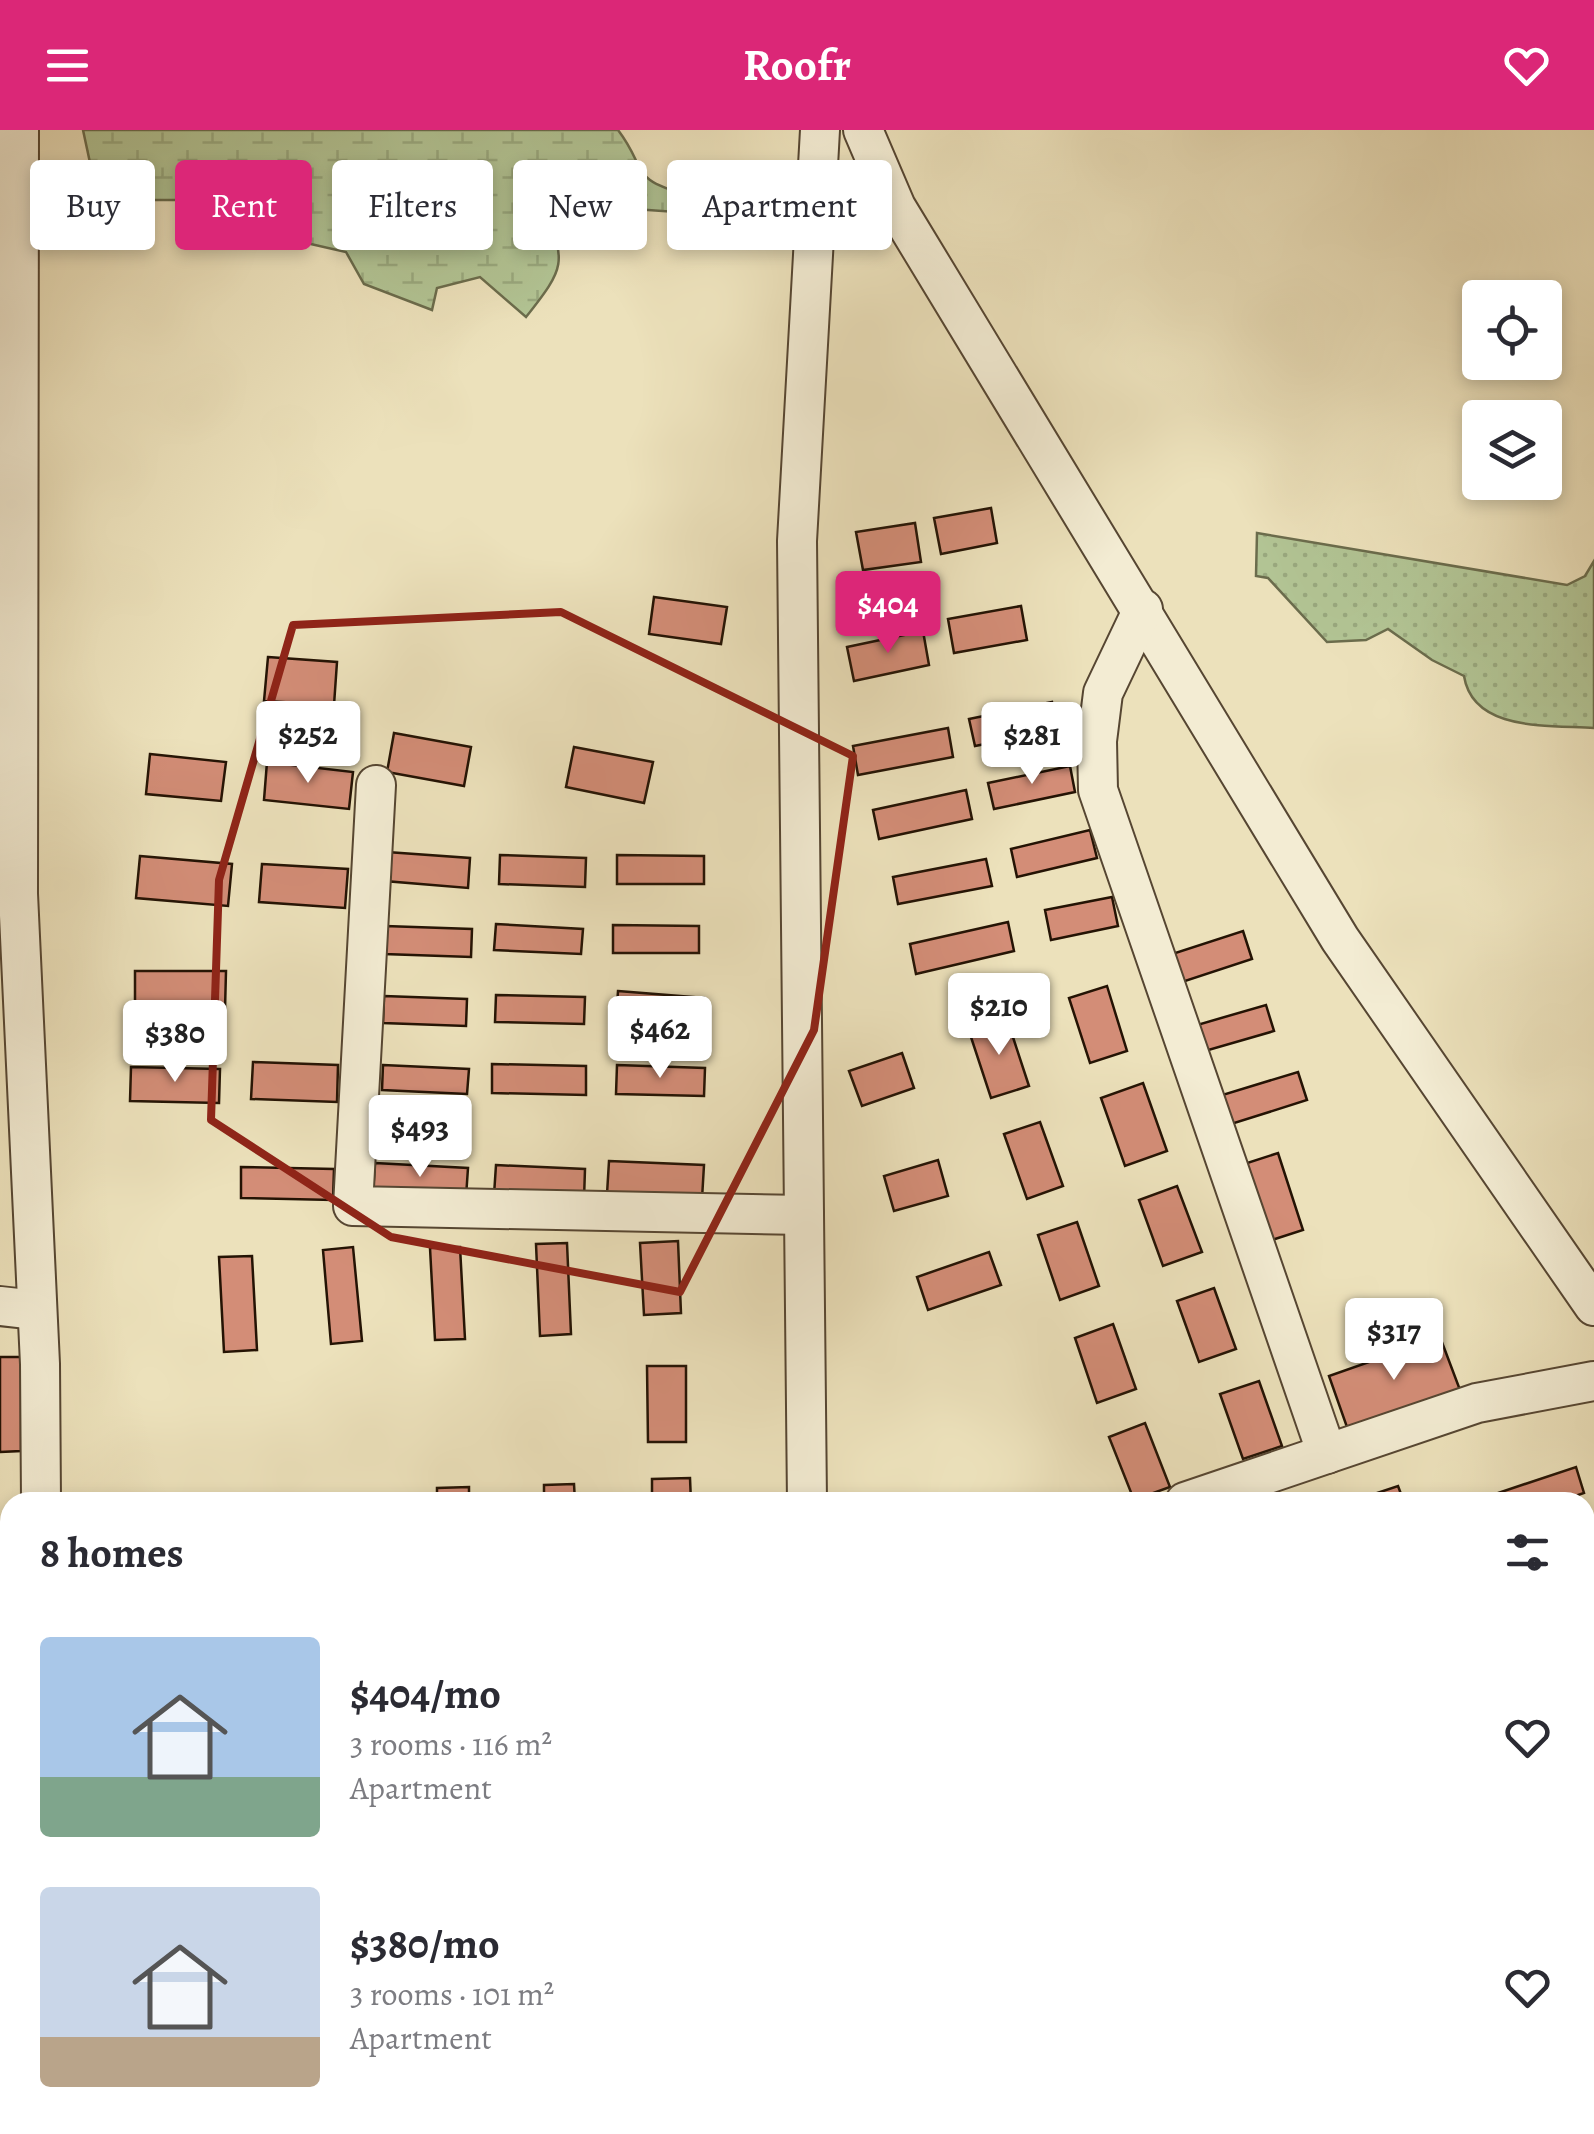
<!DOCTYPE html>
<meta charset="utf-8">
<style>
body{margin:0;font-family:Alegreya,serif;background:#f7f7f7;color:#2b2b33;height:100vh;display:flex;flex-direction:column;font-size:38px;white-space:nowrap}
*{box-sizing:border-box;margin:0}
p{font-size:32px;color:#7c7c81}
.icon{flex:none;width:55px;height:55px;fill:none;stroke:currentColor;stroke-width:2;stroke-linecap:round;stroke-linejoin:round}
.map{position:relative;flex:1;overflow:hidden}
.details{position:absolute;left:0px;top:1362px;width:1595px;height:642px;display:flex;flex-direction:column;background:#fff;border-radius:30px 30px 0 0;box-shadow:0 5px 15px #0003}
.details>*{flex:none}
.guide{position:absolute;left:30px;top:30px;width:1000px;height:90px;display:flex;gap:20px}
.controls{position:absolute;left:1462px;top:150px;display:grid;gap:20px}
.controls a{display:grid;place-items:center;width:100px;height:100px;border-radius:10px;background:#fff;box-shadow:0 5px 15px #0003;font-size:50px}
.price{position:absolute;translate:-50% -85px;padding:0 22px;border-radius:10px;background:#fff;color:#222;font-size:32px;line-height:65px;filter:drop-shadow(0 2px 5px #0008)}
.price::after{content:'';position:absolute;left:50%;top:60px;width:30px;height:22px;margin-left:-15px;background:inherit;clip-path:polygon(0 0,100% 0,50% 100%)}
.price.current{background:#db2777;color:#fff}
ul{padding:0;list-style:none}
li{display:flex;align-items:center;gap:30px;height:250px;padding:0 40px}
li span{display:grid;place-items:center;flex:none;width:280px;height:200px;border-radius:10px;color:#555}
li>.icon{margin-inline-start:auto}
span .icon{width:120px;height:120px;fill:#fffc;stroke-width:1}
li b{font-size:42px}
h2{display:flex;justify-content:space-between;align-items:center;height:120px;padding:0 40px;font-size:42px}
.tag{padding:0 35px;border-radius:10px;background:#fff;box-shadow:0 5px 15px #0003;font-size:35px;line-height:90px}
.tag.current{background:#db2777;color:#fff}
header{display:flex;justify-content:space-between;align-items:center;height:130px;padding:0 40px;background:#db2777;color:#fff;font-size:45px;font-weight:600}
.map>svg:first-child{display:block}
.grass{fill:url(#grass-dots);stroke:#6b6c4c;stroke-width:2.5}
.wetland{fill:url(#wetland-marsh);stroke:#6b6c4c;stroke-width:2.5}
.building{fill:#d38d77;stroke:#241304;stroke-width:2.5}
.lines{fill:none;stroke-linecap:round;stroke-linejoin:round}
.lane-casing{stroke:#564632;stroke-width:25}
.street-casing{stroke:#564632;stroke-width:42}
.lane{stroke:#f3ecd3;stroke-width:20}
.street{stroke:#f3ecd3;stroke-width:38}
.marked{fill:none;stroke:#8f2418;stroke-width:8;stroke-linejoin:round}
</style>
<header><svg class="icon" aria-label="menu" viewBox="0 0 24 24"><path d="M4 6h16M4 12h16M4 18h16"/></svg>Roofr<svg class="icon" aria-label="heart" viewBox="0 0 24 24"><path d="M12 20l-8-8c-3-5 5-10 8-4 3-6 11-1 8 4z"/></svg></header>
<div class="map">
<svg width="1594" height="2004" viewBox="0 0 1594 2004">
<defs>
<pattern id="grass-dots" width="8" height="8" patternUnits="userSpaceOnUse" patternTransform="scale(2.5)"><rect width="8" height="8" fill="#b2c494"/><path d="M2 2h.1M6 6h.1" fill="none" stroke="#99a87e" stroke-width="1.8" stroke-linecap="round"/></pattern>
<pattern id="wetland-marsh" width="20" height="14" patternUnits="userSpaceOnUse" patternTransform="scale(2.5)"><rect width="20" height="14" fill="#b2c494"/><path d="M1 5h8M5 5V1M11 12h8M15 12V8" fill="none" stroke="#99a87e"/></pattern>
</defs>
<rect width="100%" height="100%" fill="#ece1bb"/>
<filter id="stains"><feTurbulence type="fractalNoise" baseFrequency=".002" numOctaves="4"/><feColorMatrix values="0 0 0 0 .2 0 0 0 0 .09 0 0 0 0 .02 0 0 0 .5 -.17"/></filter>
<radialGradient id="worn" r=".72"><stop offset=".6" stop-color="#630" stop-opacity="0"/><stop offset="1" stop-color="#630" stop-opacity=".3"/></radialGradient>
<!-- grass -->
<path class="grass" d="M 1257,403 L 1567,455 L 1585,446 L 1594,431 L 1594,598 C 1549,595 1473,602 1464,546 L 1432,530 L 1388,499 L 1366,510 L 1327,512 L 1268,448 L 1256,446 Z"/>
<!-- wetland -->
<path class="wetland" d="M 83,0 L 618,0 C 648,39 628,50 689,65 L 690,83 L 634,79 L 593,41 L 543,71 C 565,133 568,134 526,187 L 480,147 L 437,158 L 432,180 L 364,154 L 346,122 L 302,112 L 307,85 L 286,75 L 269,99 L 207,90 L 206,70 L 98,70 Z"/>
<!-- building -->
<g class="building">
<polygon points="991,378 997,413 941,424 934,388"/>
<polygon points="915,393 921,432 863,440 856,402"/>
<polygon points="654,467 727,477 721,514 649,504"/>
<polygon points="1021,476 1027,510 954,523 948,489"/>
<polygon points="923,501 929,535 854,551 847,517"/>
<polygon points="268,527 337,532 334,575 264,571"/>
<polygon points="1052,572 1057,600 975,616 969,589"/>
<polygon points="948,598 953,627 858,645 853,616"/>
<polygon points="394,603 471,617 464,656 387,642"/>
<polygon points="574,617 653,632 644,673 566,657"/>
<polygon points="150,624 226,632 221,671 146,664"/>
<polygon points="267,632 353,642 349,679 264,670"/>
<polygon points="1070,636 1075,662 994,679 988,653"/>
<polygon points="966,660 972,689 879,709 873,680"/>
<polygon points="1090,700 1097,728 1017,747 1011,719"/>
<polygon points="387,722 470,728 468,758 385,751"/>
<polygon points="500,725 586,728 585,757 499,754"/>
<polygon points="617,725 704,726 704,754 617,754"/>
<polygon points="140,726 232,734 228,776 136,768"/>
<polygon points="986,729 992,756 898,774 893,747"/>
<polygon points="262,734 348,739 345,778 259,772"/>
<polygon points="1112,767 1118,796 1051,810 1045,780"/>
<polygon points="1008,792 1014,821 916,844 910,814"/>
<polygon points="496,794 583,799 581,824 494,820"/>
<polygon points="613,795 699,796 699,823 613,823"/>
<polygon points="385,796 472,799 471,827 384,824"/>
<polygon points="1243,801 1252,829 1176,854 1166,826"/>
<polygon points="135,841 226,841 225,880 135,879"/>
<polygon points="1107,856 1127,921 1090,933 1069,868"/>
<polygon points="618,861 704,868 702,896 616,890"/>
<polygon points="496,865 585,867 584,894 495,892"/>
<polygon points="384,866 467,869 466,896 383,893"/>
<polygon points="1266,875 1274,901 1205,921 1197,895"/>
<polygon points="1007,889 1029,956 991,968 969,901"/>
<polygon points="902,923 914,958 862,976 849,941"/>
<polygon points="253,932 338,935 337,972 251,969"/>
<polygon points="492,934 586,936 586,965 492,963"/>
<polygon points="383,935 469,939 467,964 382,960"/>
<polygon points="617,935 705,938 704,966 616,964"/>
<polygon points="131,937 220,939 219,973 130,971"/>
<polygon points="1298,942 1307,970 1228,995 1219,966"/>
<polygon points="1143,953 1167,1021 1125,1036 1101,968"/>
<polygon points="1040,992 1063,1056 1027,1069 1004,1004"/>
<polygon points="1278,1023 1303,1100 1269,1111 1244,1034"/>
<polygon points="938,1030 948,1066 894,1081 884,1046"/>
<polygon points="609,1031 704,1035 702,1069 607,1064"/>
<polygon points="375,1033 468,1038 466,1067 373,1063"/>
<polygon points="496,1035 585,1039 584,1069 494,1065"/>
<polygon points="241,1037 334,1039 333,1070 241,1068"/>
<polygon points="1177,1056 1202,1122 1163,1136 1139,1070"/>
<polygon points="1077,1092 1099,1156 1060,1170 1038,1105"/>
<polygon points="678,1111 681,1183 644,1185 640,1113"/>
<polygon points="567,1113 571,1204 540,1206 536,1114"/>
<polygon points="353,1117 362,1211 331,1214 323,1120"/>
<polygon points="460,1117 465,1209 435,1210 430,1118"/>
<polygon points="989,1122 1001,1155 928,1180 917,1147"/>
<polygon points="252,1126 257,1220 224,1222 219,1127"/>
<polygon points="1214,1158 1236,1219 1199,1232 1177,1171"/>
<polygon points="1113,1194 1136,1259 1097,1273 1075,1208"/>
<polygon points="1440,1207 1460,1260 1348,1300 1329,1246"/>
<polygon points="0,1227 21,1227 21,1321 0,1322"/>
<polygon points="647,1236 686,1236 686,1312 648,1312"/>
<polygon points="1259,1251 1282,1316 1243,1329 1220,1264"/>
<polygon points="1145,1293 1170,1357 1134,1370 1109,1307"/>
<polygon points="1576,1337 1584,1363 1558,1372 1498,1372 1495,1364"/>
<polygon points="690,1348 691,1372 652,1372 652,1349"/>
<polygon points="574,1354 575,1372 544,1372 544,1355"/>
<polygon points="1398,1356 1404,1372 1364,1372 1362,1368"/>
<polygon points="469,1357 469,1372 437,1372 437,1358"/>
<polygon points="1594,1392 1594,1425 1585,1428 1585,1395"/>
<polygon points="0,1402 10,1402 10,1602 0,1601"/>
<polygon points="1594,1530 1594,1559 1586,1561 1585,1533"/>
<rect x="0" y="1644" width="10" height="50"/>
<rect x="0" y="1809" width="10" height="147"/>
<rect x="0" y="1956" width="10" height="33"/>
</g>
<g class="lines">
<!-- lane casing -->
<g class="lane-casing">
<polyline id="lane" points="0,1704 10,1702"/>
</g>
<!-- street casing -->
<g class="street-casing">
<g id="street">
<polyline points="19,0 18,764 40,1234 41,1372"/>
<polyline points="863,0 896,77 1340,809 1594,1176"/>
<polyline points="1143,479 1103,563 1097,611 1098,660 1327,1324"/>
<polyline points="376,655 353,1076 804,1085"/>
<polyline points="0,1176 36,1180"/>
<polyline points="807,1372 797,411 820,0"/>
<polyline points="1185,1372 1477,1273 1594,1251"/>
<polyline points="676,1995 676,2004"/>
<polyline points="1380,1995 1393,2004"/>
</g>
</g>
<!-- lane -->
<use href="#lane" class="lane"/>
<!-- street -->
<use href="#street" class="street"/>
</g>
<!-- marked area -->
<path class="marked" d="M 561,482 L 853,626 L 814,900 L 680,1162 L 391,1107 L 211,990 L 219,750 L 293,495 Z"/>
<rect width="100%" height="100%" filter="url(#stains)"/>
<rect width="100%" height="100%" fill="url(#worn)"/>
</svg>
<div class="controls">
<a><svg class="icon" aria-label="locate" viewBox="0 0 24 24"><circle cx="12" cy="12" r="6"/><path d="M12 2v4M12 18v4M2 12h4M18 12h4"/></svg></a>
<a><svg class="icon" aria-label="layers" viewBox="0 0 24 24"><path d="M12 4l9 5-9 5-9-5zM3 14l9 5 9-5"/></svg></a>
</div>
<b class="price current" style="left:888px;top:526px">$404</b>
<b class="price" style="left:308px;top:656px">$252</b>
<b class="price" style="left:1032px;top:657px">$281</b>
<b class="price" style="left:999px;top:928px">$210</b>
<b class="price" style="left:660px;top:951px">$462</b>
<b class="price" style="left:175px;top:955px">$380</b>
<b class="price" style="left:420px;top:1050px">$493</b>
<b class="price" style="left:1394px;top:1253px">$317</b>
<div class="guide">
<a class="tag">Buy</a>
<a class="tag current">Rent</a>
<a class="tag">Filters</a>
<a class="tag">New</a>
<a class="tag">Apartment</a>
</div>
<section class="details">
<h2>8 homes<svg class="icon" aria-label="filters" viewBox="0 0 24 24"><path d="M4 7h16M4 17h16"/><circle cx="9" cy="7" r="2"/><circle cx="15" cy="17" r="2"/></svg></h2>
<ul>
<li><span style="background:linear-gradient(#a9c7e8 70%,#7fa58c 0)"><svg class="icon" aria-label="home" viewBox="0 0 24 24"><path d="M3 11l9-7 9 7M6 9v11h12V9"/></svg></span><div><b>$404/mo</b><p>3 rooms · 116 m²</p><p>Apartment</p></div><svg class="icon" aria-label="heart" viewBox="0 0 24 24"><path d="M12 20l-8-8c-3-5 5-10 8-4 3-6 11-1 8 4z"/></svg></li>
<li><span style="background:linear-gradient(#c9d6e8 75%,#b9a48a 0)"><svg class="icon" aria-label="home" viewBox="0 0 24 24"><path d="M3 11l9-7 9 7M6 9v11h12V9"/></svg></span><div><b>$380/mo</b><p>3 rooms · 101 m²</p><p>Apartment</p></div><svg class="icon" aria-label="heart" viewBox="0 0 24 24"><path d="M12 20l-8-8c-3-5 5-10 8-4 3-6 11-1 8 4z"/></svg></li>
</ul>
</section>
</div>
